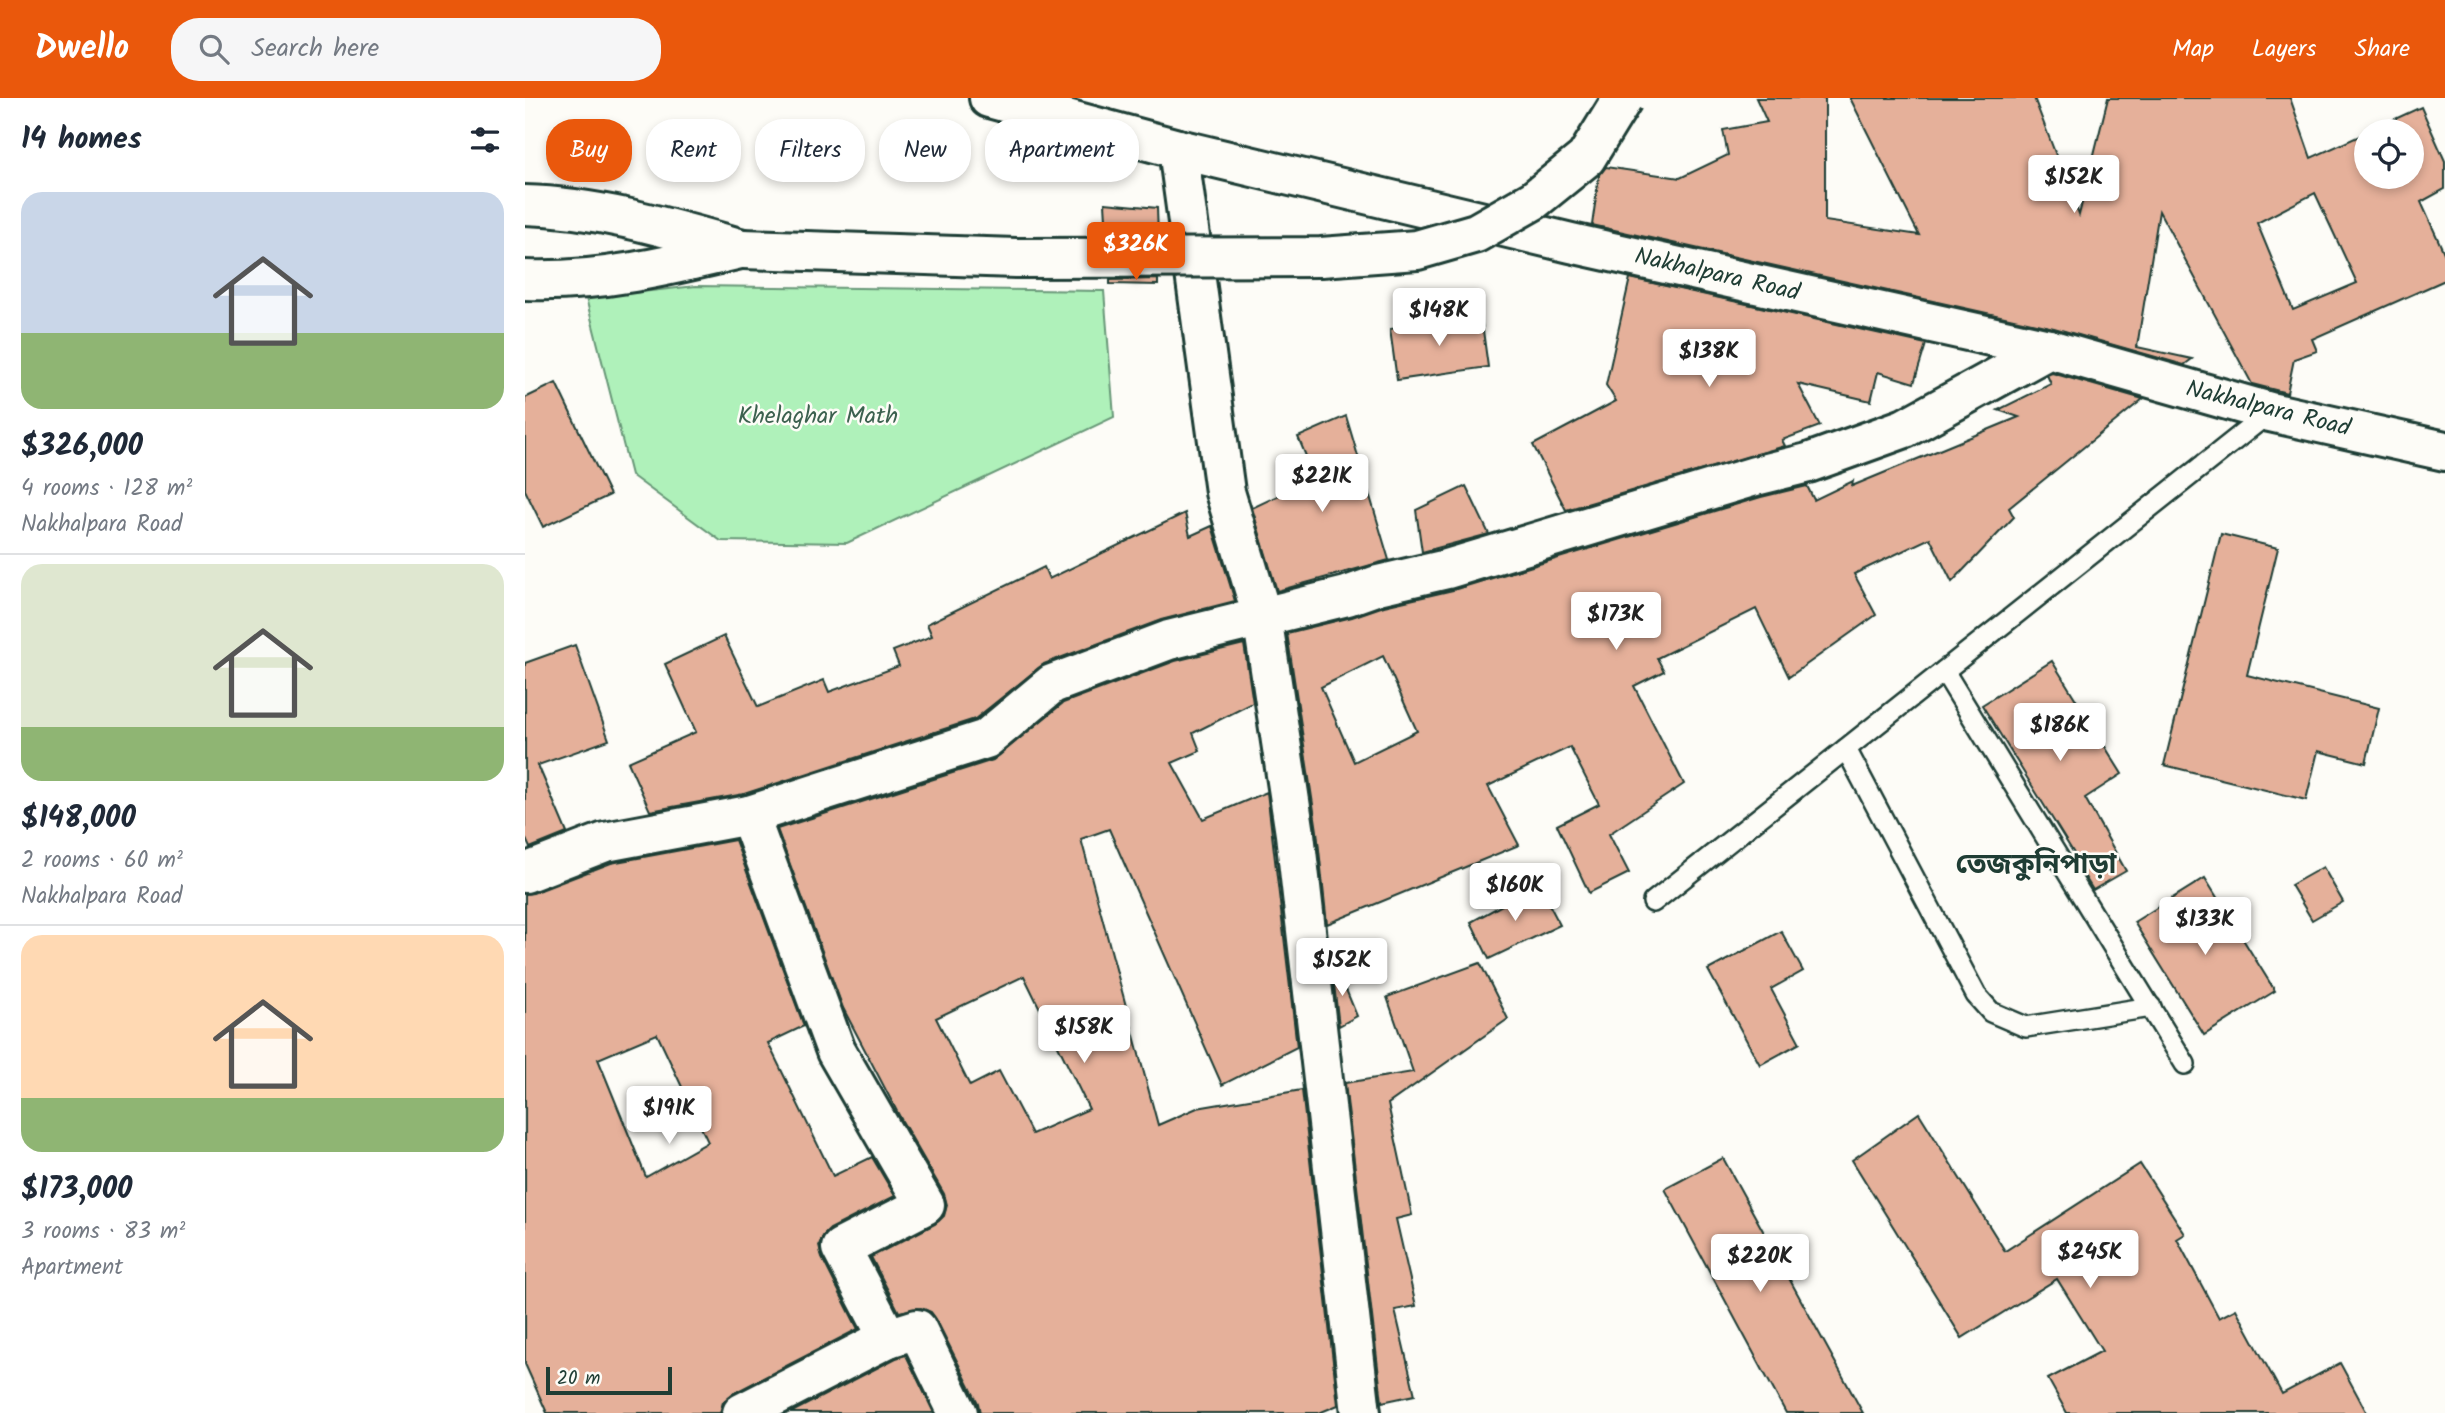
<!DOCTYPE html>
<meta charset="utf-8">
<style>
body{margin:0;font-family:Kalam,"Noto Sans Bengali",sans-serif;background:#f6f6f7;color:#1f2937;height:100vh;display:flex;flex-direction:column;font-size:26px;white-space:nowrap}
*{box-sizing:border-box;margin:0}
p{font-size:23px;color:#747a83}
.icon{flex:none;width:38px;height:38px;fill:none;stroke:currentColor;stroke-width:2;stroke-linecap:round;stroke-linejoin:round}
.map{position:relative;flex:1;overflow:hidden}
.drawer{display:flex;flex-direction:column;background:#fff;width:525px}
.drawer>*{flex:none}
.top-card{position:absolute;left:21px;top:21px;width:665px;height:63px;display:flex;gap:14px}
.fabs{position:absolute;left:1829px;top:21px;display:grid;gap:14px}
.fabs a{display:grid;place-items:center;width:70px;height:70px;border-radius:50%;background:#fff;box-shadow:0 4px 10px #0003;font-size:35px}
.scale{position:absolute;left:21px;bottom:18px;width:126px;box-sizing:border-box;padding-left:7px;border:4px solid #1f3d34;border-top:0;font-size:19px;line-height:24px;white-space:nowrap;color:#1f3d34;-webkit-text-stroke:5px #fdfcf7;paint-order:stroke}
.price{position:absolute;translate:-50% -60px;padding:0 16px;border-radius:7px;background:#fff;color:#222;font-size:23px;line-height:46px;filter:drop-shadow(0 2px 4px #0008)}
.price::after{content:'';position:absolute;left:50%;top:42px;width:21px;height:16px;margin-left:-10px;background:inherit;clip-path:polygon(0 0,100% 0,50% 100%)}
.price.selected{background:#ea580c;color:#fff}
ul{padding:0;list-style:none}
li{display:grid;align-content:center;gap:14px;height:371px;padding:0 21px}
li+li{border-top:2px solid #e0e1e3}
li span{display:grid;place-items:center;height:217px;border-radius:21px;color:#555}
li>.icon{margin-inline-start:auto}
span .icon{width:126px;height:126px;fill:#fffc;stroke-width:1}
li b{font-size:30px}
h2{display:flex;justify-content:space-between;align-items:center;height:84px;padding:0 21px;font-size:30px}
.chip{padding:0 24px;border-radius:28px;background:#fff;box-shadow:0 4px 10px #0003;font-size:24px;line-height:63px}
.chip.selected{background:#ea580c;color:#fff}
header{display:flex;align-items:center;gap:42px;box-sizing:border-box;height:98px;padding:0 35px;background:#ea580c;color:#fff}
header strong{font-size:33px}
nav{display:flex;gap:38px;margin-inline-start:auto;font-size:24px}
.search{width:490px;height:63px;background:#f6f6f7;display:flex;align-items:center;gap:18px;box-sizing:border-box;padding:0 24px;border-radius:28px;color:#747a83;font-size:26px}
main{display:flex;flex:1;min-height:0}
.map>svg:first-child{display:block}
.green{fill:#aff1ba;stroke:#679777;stroke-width:2}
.building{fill:#e5b09a;stroke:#1f3d34;stroke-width:2;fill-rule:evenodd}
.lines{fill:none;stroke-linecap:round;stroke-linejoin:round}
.lane-casing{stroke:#1f3d34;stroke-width:24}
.street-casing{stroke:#1f3d34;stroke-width:44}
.highway-casing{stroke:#1f3d34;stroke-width:44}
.lane{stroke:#fdfcf7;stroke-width:19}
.street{stroke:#fdfcf7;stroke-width:38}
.highway{stroke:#fdfcf7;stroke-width:38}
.highway-bridge-casing{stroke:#1f3d34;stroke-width:44;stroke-linecap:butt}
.highway-bridge{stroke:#fdfcf7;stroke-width:38}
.labels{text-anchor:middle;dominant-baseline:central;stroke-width:5;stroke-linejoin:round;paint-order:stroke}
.street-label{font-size:24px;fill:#1f3d34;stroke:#fdfcf7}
.park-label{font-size:24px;fill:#3c614f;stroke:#fdfcf7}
.quarter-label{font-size:28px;font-weight:bold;fill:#1f3d34;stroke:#fdfcf7}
</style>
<header>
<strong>Dwello</strong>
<div class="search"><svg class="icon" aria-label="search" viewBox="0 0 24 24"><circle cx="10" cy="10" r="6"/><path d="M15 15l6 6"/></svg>Search here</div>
<nav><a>Map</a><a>Layers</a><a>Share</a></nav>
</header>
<main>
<section class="drawer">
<h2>14 homes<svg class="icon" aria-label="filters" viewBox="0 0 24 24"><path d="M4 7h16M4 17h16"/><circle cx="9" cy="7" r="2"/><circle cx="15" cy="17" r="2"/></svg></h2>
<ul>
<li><span style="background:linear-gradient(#c9d6e8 65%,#8fb573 0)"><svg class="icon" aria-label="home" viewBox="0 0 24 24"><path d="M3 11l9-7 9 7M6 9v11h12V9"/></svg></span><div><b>$326,000</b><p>4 rooms · 128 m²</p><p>Nakhalpara Road</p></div></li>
<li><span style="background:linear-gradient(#dfe7d0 75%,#8fb573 0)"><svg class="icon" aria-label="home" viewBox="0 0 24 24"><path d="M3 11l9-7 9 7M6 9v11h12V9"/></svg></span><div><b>$148,000</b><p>2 rooms · 60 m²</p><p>Nakhalpara Road</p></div></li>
<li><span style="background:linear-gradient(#ffd9b3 75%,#8fb573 0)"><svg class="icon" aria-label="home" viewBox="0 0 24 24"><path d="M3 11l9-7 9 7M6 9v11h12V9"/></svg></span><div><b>$173,000</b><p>3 rooms · 83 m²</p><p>Apartment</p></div></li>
</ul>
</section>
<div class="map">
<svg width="1920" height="1315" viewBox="0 0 1920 1315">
<rect width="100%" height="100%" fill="#fdfcf7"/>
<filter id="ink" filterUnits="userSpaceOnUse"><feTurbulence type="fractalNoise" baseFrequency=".0143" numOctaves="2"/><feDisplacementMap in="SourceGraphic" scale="14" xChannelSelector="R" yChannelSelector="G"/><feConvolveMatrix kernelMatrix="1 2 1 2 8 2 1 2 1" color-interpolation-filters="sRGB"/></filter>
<g filter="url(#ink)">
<!-- green -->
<polygon class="green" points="171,188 579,193 589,319 322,445 196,443 106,377 61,200"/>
<!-- building -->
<g class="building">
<path d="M 1231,0 L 1300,0 L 1300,123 L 1394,137 L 1325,0 L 1509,0 L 1554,117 L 1583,0 L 1765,0 L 1786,60 L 1841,35 L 1841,79 L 1886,79 L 1886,33 L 1844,33 L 1896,9 L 1920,63 L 1920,91 L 1896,104 L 1920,157 L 1920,182 L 1787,241 L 1792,253 L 1769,261 L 1762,295 L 1727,286 L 1634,113 L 1612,249 L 1667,261 L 1659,267 L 1529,230 L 1067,127 L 1074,78 L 1081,69 L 1155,80 L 1203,57 L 1198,32 L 1242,24 ZM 1790,95 L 1832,185 L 1768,212 L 1732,125 Z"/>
<polygon points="580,105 632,110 633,138 582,138"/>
<polygon points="1105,180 1401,246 1389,285 1353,274 1346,303 1273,286 1295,328 1257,342 1260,348 1041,412 1008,347 1091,303 1081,287"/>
<polygon points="633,181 633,187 585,186 585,182"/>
<polygon points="956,218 963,269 872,282 865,231"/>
<path d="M 1527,275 L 1618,301 L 1484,410 L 1489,419 L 1427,484 L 1405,440 L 1329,476 L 1351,517 L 1264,579 L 1231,511 L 1132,560 L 1139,573 L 1109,588 L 1159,686 L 1084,736 L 1104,775 L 1064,795 L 1032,727 L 1074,706 L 1045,649 L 963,688 L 994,747 L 802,826 L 792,733 L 762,535 L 827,519 L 859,508 L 928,492 L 1236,399 L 1282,388 L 1289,402 L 1328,383 L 1327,388 L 1494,319 L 1473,312 L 1526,286 L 1522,277 ZM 858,558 L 892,633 L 829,664 L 796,589 Z"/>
<polygon points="31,285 85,397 18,429 0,392 0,300"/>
<polygon points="821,318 864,462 752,493 727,410 765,392 761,377 786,370 773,339"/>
<polygon points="941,388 964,436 897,454 891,412"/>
<polygon points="660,415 665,438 687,428 710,503 636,522 519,566 450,621 219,696 125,713 103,664 171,634 140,566 199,538 233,609 299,582 304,594 374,568 368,553 407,538 402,526 519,469 524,481"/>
<polygon points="1696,436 1753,450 1722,577 1854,610 1841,665 1793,653 1781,702 1639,667"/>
<path d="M 719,546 L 728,605 L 668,635 L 675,653 L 647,665 L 678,721 L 742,694 L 772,949 L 697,987 L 584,731 L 556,741 L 633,1027 L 672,1010 L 777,992 L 813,1307 L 794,1315 L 455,1315 L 453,1305 L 411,1221 L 406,1214 L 396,1210 L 374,1214 L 346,1159 L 410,1126 L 419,1118 L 422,1107 L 419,1096 L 377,1023 L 318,910 L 252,731 L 468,662 L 538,605 L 650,563 ZM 499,878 L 564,1011 L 507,1036 L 474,973 L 445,988 L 411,920 Z"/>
<polygon points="50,547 84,642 13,667 42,735 5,750 0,739 0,565"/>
<polygon points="1527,563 1597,676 1560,700 1601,773 1568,792 1550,763 1553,762 1457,607"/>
<path d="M 210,742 L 279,928 L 243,945 L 308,1078 L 347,1059 L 370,1098 L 305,1131 L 298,1138 L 294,1148 L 297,1160 L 333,1231 L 207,1296 L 198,1304 L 195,1315 L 22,1315 L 0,1266 L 0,796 L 8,795 L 86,765 ZM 132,936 L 183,1044 L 121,1079 L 73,961 Z"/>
<polygon points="1798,769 1818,804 1787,822 1766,787"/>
<polygon points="1680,780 1750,893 1679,937 1609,824"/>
<polygon points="1014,787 1035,827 964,861 946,824"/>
<polygon points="1256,833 1278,873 1246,891 1275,945 1235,967 1183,872"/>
<polygon points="805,853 832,918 814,928"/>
<polygon points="955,865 983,921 863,1006 887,1117 871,1121 891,1208 870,1212 890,1297 857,1304 820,985 888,974 862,899"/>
<polygon points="1394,1015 1480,1153 1615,1066 1660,1136 1652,1141 1694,1220 1711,1211 1757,1296 1815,1265 1842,1315 1542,1315 1523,1281 1577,1253 1532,1181 1437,1240 1327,1062"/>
<polygon points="1198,1060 1338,1315 1261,1315 1140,1091"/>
<polygon points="381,1257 409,1315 265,1315 371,1260"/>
</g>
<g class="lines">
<!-- lane casing -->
<g class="lane-casing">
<g id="lane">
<polyline points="1419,573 1660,966"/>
<polyline points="1321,651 1451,897 1466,914 1501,929 1626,909"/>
<polyline points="1128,804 1745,314"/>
</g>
</g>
<!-- street casing -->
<g class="street-casing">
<g id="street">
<polyline points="464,0 653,51 1046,145 1524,251 1745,314 1920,353"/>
<polyline points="653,51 700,394 737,518 770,736 836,1315"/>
<polyline points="224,717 311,953 400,1107 316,1150 363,1240 392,1231 433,1315"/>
<polyline points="0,775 80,744 224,717 461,641 527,586 644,542 822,498 853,487 922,471 1230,378 1283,365 1380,330 1524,251"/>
<polyline points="217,1315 363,1240"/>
</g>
</g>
<!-- highway casing -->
<g class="highway-casing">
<g id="highway">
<path d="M 0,107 C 75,109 147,131 218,151"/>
<path d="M 0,182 C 73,185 144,168 215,151"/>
</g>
</g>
<!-- lane -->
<use href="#lane" class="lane"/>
<!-- street -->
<use href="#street" class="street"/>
<!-- highway -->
<use href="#highway" class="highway"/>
<!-- highway-bridge casing -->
<g class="highway-bridge-casing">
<polyline id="highway-bridge" points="218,151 491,160 796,159 892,152 951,135 1009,102 1061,60 1098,0"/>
</g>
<!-- highway-bridge -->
<use href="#highway-bridge" class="highway-bridge"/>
</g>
</g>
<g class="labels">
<!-- street labels -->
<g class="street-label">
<text transform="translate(1192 177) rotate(13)">Nakhalpara Road</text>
<text transform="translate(1743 311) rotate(14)">Nakhalpara Road</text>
</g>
<!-- park labels -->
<g class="park-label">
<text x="293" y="318">Khelaghar Math</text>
</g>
<!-- quarter labels -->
<g class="quarter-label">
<text x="1511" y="767">তেজকুনিপাড়া</text>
</g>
</g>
</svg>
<div class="fabs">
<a><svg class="icon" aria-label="locate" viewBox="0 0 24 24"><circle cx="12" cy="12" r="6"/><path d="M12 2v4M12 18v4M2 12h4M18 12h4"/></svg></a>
</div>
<div class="scale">20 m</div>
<b class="price" style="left:1549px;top:117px">$152K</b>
<b class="price selected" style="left:611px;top:184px">$326K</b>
<b class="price" style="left:914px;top:250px">$148K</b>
<b class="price" style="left:1184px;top:291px">$138K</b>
<b class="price" style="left:797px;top:416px">$221K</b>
<b class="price" style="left:1091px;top:554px">$173K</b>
<b class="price" style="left:1535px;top:665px">$186K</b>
<b class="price" style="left:990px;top:825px">$160K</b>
<b class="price" style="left:1680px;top:859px">$133K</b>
<b class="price" style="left:817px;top:900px">$152K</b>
<b class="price" style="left:559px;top:967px">$158K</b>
<b class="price" style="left:144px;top:1048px">$191K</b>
<b class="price" style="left:1565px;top:1192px">$245K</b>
<b class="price" style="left:1235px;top:1196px">$220K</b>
<div class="top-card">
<a class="chip selected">Buy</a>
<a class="chip">Rent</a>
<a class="chip">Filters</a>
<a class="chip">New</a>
<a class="chip">Apartment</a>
</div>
</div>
</main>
